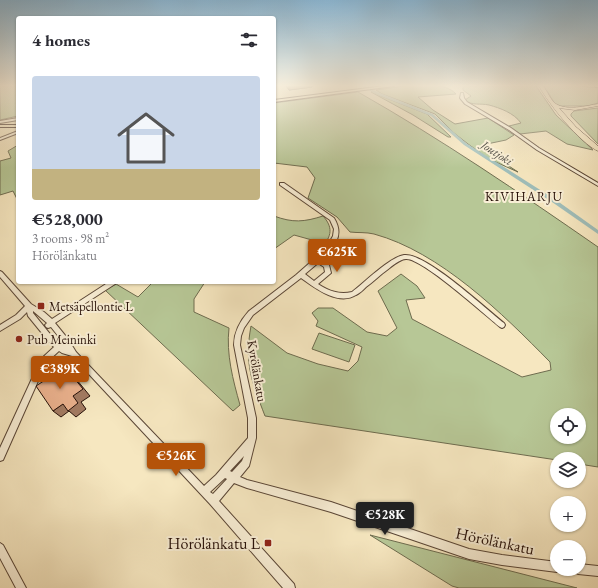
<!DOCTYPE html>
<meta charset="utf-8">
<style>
body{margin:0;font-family:"EB Garamond",serif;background:#f7f7f7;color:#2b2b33;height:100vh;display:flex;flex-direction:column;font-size:15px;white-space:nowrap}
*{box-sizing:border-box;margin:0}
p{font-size:13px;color:#7c7c81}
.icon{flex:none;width:22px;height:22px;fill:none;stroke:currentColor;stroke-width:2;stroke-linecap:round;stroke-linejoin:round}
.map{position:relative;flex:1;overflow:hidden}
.drawer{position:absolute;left:16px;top:16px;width:260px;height:268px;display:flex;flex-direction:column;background:#fff;border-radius:4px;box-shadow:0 1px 3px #0004}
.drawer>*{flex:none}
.buttons{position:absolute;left:550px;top:408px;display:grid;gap:8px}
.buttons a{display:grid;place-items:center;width:36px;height:36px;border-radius:50%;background:#fff;box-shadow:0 1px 3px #0004;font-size:20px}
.price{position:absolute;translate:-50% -34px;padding:0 9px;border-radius:4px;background:#b45309;color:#fff;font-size:13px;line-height:26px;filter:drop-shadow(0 1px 2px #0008)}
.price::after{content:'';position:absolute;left:50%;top:24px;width:12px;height:9px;margin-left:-6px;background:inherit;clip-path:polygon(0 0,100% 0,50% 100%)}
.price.current{background:#222;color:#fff}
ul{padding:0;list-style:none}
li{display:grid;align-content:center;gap:8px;height:212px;padding:0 16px}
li+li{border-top:1px solid #e1e1e2}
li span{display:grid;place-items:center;height:124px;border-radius:4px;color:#555}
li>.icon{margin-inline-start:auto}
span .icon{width:72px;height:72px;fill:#fffc;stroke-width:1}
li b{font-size:17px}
h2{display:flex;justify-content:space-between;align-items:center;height:48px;padding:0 16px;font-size:17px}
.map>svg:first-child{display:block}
.green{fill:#b7c796;stroke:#6e6c4f;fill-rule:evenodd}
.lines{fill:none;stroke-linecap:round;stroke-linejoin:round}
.canal{fill:#9fbeba;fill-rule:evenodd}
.minor-casing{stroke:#5a4636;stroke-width:2}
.major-casing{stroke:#261008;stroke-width:2}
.highway-casing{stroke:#261008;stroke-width:1}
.minor{fill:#f9efd6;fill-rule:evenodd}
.major{fill:#f6e7c0;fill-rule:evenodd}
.highway{fill:#f6e7c0;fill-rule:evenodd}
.wall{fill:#c89678;stroke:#261008}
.shaded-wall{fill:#a27a61;stroke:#261008}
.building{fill:#e8af8b;stroke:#261008}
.poi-dot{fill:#8f2418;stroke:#f9efd6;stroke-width:1.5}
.labels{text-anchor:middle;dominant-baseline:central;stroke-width:4;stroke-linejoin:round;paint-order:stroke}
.far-water-label{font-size:12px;font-style:italic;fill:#504d46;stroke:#f9efd6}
.far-quarter-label{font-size:13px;letter-spacing:1px;fill:#261008;stroke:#f9efd6}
.poi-label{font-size:13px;fill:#261008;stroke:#f9efd6;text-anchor:start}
.street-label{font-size:13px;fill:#261008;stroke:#f9efd6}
.near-street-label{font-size:16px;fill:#261008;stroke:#f9efd6}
.near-poi-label{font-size:16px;fill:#261008;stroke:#f9efd6;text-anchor:end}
</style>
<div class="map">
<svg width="598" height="588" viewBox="0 0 598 588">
<rect width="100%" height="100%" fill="#f6e7c0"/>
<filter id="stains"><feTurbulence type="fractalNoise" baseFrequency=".005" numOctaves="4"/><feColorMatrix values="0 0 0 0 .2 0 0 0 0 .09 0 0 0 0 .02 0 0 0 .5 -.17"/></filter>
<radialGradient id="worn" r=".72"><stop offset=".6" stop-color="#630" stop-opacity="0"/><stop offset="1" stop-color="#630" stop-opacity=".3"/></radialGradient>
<!-- green -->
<g class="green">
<polygon points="0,86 18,86 18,116 0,120"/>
<path d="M 404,86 C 420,86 444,81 456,94 L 418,97 L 433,110 L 455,124 L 488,118 L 514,135 L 506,140 L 482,145 L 495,157 L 518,172 L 489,159 L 468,144 L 454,133 L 435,114 L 382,94 L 376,90 Z"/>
<path d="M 463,86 L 536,86 L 556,115 L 593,150 L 567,144 L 546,131 L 520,134 L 509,126 L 521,123 C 514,113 500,108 489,105 C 480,103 472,106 465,100 L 471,96 L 463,90 Z"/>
<polygon points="544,86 579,86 598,88 598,103 587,106 558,106 555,104"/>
<polygon points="372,91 381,96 427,114 451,137 448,137 413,115 371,92"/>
<path d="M 358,92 C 441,139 520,193 598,247 L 598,467 L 579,464 L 579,459 L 557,459 L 557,460 L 265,416 C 252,382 244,364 251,326 L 287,353 L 318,364 L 348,371 L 358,361 L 362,347 L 316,326 L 318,321 L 312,313 L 318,308 L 333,308 L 367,332 L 387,336 L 397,328 L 378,291 L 401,274 L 417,286 L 425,298 L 406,300 L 412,319 L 522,377 L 551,370 L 550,362 C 503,314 440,252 374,234 C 366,232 358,233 350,232 L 337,217 L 308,198 L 315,178 L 307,167 L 274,163 L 274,103 ZM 557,415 L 579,415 L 579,437 L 557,437 Z"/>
<polygon points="598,108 598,144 571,116 571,114 574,111"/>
<polygon points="18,145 18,201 13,191 0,195 0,161 11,158 8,151"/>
<path d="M 274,216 C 293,223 304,222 323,216 C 333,227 332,236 322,247 L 312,240 L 294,235 L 274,249 Z"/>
<path d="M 153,282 L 205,282 L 194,299 L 194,312 L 229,328 C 226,354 233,380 240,405 L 233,411 L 105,290 L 116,284 L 138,297 Z"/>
<polygon points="319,333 355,345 349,362 312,349"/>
<polygon points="370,535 577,588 459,588 452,586"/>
</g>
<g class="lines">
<!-- canal -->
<polygon class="canal" points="361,86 364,86 380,93 433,114 466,143 556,200 598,230 598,234 552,202 464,145 431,116 378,95"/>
<!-- minor casing -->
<g class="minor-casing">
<g id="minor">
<polygon points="461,93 463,93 464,98 467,102 511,128 539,148 598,183 598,186 537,150 509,130 465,104 460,98"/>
<polygon points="18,118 18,120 0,123 0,121"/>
<polygon points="18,131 18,133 0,140 0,138"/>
<path d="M 280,183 L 284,183 L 334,218 C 345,236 334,247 321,259 L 329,265 L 331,273 L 318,284 C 329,291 339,295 352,292 C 364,283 390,257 404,255 C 425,252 486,309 504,323 L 505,325 L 504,327 L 502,328 L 500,327 C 484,314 422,258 406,259 C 400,259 392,266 387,270 C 380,275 373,282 366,287 C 363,290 360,293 356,295 C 338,306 315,288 301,278 L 253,315 L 244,328 L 241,336 L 240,345 L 256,418 L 256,438 L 249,466 L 240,477 L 247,480 L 331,502 L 469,549 L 502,555 L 557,562 L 557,569 L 561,569 L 560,570 L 557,572 L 502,565 L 469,559 L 331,512 L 247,488 L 234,483 L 219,501 L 294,584 L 295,588 L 283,588 L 210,504 L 72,356 L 62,353 L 59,351 L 46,363 L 3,460 L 0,461 L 0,448 L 41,359 L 54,347 L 50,343 L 28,316 L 27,312 L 20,319 L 0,331 L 0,325 L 16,315 L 25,306 L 0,277 L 0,271 L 2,272 L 31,304 L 44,312 L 52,319 L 109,282 L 116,282 L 115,284 L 55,323 L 68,339 L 76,352 L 204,486 L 216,475 L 248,438 L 248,418 L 234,345 C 234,332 240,321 249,311 L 296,275 L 321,253 L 329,243 L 333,236 L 334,229 L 330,220 L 280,185 ZM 318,263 L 324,267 L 325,272 L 314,281 L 305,274 ZM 33,311 L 47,323 L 45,325 L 46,327 L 48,328 L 51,327 L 62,341 L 59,343 L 54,339 L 33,313 ZM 244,456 L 242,461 L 232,472 L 230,471 ZM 225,478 L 227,479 L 213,494 L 210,492 Z"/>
<polygon points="0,543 3,545 26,588 16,588 0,558"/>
<polygon points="579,564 598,566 598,576 578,574 575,572 573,569 579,569"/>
</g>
</g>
<!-- major casing -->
<g class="major-casing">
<g id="major">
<polygon points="384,86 394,86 274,102 274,100"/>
<polygon points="595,86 598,86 598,87 596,87"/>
<rect x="0" y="125" width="18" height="2"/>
</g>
</g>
<!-- highway casing -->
<g class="highway-casing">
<path id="highway" d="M 539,86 L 543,86 C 547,91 551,101 556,104 C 567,111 586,106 598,104 L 598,106 L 575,110 L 559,108 L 576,127 L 598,146 L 598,151 C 580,143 548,103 539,86 Z"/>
</g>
<!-- minor -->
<use href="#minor" class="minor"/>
<!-- major -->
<use href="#major" class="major"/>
<!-- highway -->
<use href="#highway" class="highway"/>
</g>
<!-- wall -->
<polygon class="wall" points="286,86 312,86 312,87 289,90"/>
<!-- shaded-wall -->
<g class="shaded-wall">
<polygon points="289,86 312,86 312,87 289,90"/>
<polygon points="65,367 72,374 90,396 81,402 86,409 76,417 69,411 61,417 53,411 73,396"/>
</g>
<!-- building -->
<polygon class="building" points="65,367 83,389 73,396 78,403 68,411 63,404 53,411 36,386"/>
<!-- sky -->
<linearGradient id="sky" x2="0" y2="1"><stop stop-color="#8bb8d6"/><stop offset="0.51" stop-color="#fbf4e3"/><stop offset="1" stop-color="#fbf4e3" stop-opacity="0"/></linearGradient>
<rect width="598" height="168" fill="url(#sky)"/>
<!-- markers -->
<g class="poi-dot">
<rect x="37" y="302" width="8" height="8" rx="2"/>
<circle cx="19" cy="339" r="4"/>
<rect x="264" y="539" width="8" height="8" rx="2"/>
</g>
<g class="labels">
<!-- far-water labels -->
<g class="far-water-label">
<text transform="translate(497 153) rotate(33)">Joutjoki</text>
</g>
<!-- far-quarter labels -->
<g class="far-quarter-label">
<text x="524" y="196">KIVIHARJU</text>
</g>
<!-- poi labels -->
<g class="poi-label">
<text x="49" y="306">Metsäpellontie L</text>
<text x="27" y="339">Pub Meininki</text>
</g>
<!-- street labels -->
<g class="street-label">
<text transform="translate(257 371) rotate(80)">Kyrölänkatu</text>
</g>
<!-- near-street labels -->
<g class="near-street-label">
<text transform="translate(495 541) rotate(12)">Hörölänkatu</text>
</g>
<!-- near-poi labels -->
<g class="near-poi-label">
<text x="260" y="543">Hörölänkatu L</text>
</g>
</g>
<rect width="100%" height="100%" filter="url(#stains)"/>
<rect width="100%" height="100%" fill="url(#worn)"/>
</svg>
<div class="buttons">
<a><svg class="icon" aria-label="locate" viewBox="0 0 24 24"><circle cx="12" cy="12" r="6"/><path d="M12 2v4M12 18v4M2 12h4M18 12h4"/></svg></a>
<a><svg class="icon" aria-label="layers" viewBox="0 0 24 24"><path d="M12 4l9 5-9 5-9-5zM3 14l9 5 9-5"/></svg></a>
<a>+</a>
<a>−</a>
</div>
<b class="price" style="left:337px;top:273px">€625K</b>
<b class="price" style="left:60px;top:390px">€389K</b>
<b class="price" style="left:176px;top:477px">€526K</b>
<b class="price current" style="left:385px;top:536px">€528K</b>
<section class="drawer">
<h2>4 homes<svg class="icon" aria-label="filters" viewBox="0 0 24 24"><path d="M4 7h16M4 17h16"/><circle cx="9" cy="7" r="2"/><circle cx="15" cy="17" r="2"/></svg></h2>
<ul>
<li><span style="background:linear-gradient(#c9d6e8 75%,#c2b280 0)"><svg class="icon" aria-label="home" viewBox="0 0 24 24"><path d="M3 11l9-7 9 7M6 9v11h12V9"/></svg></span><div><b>€528,000</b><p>3 rooms · 98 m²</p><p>Hörölänkatu</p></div></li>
</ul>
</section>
</div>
